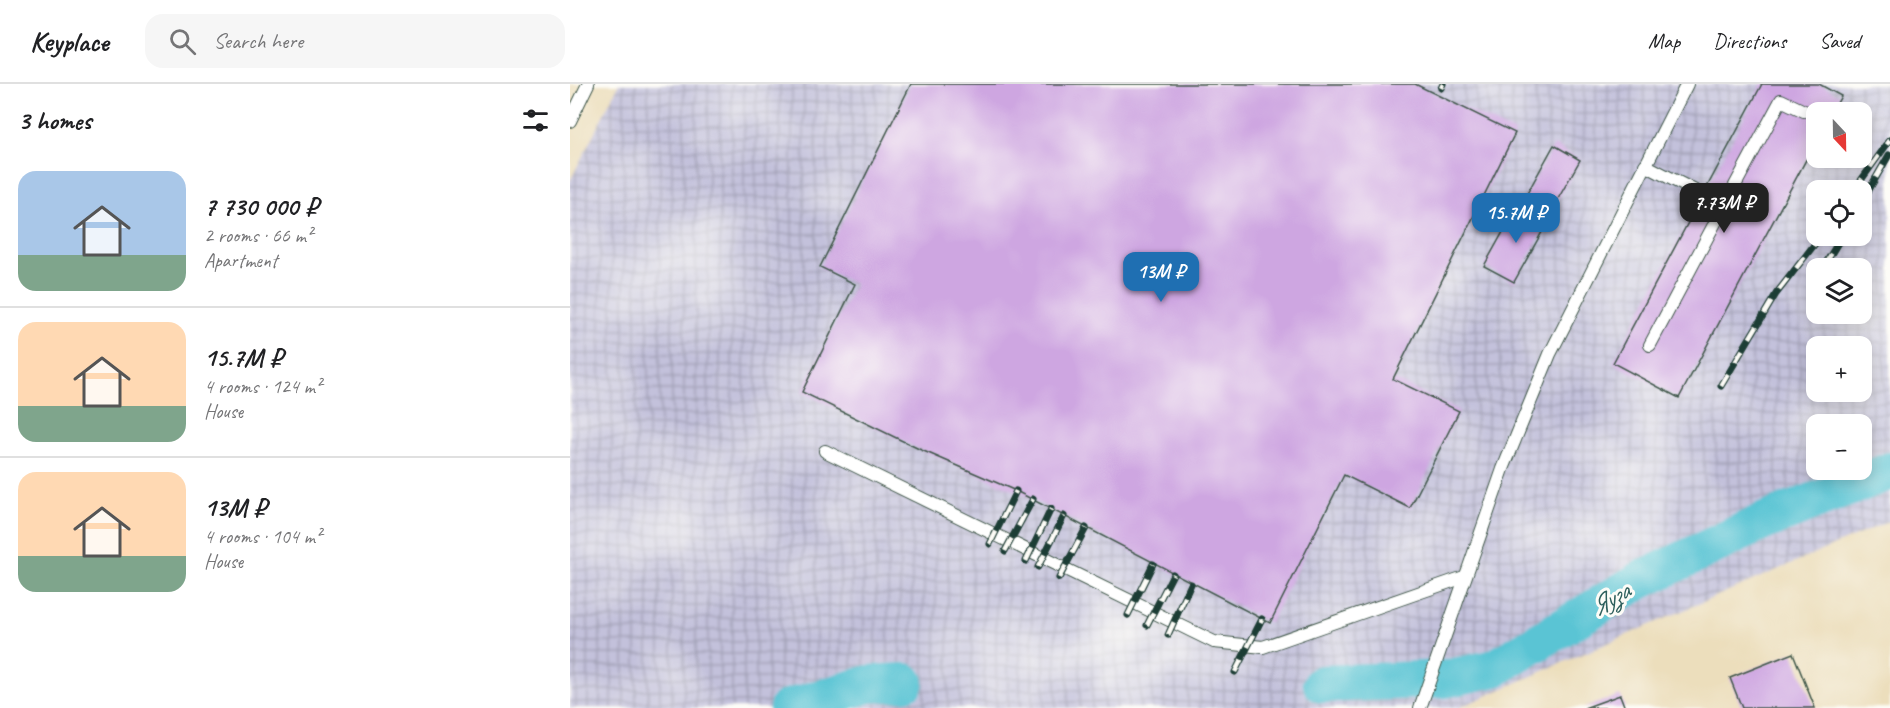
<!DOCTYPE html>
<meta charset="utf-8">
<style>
body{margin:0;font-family:Caveat,sans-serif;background:#f6f6f6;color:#202124;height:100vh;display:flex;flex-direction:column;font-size:22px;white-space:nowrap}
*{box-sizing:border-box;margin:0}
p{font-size:20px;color:#757577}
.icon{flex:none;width:33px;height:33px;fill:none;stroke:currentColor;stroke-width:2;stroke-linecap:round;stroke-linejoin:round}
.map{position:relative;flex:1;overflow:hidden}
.panel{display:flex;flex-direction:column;background:#fff;width:570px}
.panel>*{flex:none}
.needle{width:39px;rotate:158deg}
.fabs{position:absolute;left:1236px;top:18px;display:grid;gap:12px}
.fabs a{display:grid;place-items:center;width:66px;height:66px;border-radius:12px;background:#fff;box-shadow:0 3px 15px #0003;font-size:30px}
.price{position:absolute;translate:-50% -51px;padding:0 14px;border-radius:12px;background:#1f6fb2;color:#fff;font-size:20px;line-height:39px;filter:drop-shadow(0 2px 3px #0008)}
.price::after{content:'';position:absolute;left:50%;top:36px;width:18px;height:14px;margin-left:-9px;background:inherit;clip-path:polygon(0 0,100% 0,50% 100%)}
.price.selected{background:#222;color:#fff}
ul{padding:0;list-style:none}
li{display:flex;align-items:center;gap:18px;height:150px;padding:0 18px}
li+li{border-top:2px solid #e0e0e0}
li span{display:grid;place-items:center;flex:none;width:168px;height:120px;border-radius:18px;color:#555}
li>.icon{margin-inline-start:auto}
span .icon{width:72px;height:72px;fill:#fffc;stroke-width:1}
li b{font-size:26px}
h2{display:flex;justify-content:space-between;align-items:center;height:72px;padding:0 18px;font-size:26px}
header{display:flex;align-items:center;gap:36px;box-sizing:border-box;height:84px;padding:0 30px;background:#fff;border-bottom:2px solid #e0e0e0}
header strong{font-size:28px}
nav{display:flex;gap:33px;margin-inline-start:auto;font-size:21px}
.search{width:420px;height:54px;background:#f6f6f6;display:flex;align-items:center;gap:15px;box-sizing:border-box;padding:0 21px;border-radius:18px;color:#757577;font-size:22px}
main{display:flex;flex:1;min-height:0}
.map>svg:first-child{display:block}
.industrial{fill:url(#industrial-grid);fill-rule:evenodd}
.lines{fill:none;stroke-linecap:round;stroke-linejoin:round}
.river{stroke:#5ac4d4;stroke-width:38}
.building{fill:#cea6e1}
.lane-casing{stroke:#3e5548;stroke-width:14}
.lane{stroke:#fff;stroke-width:12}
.rail-casing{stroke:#1f3d34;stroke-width:7}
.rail{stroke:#fdfcf7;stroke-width:4.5;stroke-dasharray:14;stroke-linecap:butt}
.labels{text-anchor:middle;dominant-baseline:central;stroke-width:6;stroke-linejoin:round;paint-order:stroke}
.water-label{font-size:26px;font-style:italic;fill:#2e5f5c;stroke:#fdfcf7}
</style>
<header>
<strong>Keyplace</strong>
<div class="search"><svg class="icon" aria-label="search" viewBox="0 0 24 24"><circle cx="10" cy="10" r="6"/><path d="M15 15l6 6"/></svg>Search here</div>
<nav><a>Map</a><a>Directions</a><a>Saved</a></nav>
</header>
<main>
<section class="panel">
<h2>3 homes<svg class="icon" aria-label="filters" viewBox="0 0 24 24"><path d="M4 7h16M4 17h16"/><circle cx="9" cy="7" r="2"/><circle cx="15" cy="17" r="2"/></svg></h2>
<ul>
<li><span style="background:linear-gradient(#a9c7e8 70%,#7fa58c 0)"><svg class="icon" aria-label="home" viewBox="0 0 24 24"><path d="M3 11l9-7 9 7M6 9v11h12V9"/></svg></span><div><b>7 730 000 ₽</b><p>2 rooms · 66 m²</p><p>Apartment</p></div></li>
<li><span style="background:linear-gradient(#ffd9b3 70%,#7fa58c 0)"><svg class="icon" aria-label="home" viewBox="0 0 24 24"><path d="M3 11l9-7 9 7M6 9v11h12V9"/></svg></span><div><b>15.7M ₽</b><p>4 rooms · 124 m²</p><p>House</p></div></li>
<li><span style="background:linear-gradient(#ffd9b3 70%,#7fa58c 0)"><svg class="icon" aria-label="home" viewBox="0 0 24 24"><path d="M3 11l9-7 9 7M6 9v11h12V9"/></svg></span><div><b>13M ₽</b><p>4 rooms · 104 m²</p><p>House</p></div></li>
</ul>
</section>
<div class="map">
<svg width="1320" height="624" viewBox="0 0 1320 624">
<defs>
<pattern id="industrial-grid" width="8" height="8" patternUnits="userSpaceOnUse" patternTransform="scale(1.5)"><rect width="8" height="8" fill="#c3c1db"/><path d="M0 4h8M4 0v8" fill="none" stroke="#9e9eb2"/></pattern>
</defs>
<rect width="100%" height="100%" fill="#fdfcf7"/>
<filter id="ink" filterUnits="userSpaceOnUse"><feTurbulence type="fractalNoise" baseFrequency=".0167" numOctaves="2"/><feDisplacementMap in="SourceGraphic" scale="12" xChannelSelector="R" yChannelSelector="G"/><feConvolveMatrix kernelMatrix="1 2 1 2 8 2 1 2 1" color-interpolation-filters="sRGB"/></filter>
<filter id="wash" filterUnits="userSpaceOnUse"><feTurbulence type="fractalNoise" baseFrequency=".008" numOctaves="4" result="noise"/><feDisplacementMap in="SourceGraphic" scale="24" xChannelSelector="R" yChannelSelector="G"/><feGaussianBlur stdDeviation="1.35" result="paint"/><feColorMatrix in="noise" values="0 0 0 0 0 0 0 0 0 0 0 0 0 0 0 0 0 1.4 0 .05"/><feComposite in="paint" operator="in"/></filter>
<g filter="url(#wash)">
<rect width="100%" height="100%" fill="#ecdebc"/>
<!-- industrial -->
<path class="industrial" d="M 49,0 L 1320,0 L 1320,437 L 888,624 L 0,624 L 0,97 ZM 1246,28 L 1292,28 L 1292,74 L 1246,74 ZM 1246,106 L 1292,106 L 1292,152 L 1246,152 ZM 1246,184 L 1292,184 L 1292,230 L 1246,230 ZM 1246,262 L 1292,262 L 1292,308 L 1246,308 ZM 1246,340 L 1292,340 L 1292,386 L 1246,386 Z"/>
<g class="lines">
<!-- river -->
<g class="river">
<polyline points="752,600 875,595 925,584 1071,496 1193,438 1320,387"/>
<polyline points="218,624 299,600 335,598"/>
</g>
</g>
<g id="blocks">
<!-- building -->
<g class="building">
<polygon points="341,0 845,0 945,49 823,295 889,327 840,424 774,391 700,539 446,407 349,365 232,308 285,200 250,183"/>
<polygon points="1192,0 1249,0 1271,12 1262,28 1246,28 1246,57 1109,314 1043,279"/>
<polygon points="984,61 1010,76 980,129 954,115"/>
<polygon points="947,123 977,139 944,198 914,182"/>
<polygon points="1223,569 1245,624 1172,624 1160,594"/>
<polygon points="1050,611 1055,624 1014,624"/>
</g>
</g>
</g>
<g filter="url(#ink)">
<use href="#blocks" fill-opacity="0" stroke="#3e5548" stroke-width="1.5"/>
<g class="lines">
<!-- lane casing -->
<g class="lane-casing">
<g id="lane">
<polyline points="0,37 18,0"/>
<polyline points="1075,81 1154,122 1211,16 1234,27"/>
<polyline points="1080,261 1154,122"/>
<polyline points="255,367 644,558 693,563 894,493"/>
<polyline points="850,624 933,385 980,270 1117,0"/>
</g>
</g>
<!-- lane -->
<use href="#lane" class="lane"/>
<!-- rail casing -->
<g class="rail-casing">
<g id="rail">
<polyline points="871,4 873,0"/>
<polyline points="1284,106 1320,56"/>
<polyline points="1292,118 1319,71"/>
<polyline points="1254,182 1272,152"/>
<polyline points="1151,302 1206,210 1251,152"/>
<polyline points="420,460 446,407"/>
<polyline points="435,467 463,415"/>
<polyline points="456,477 481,425"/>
<polyline points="468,483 494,432"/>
<polyline points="489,494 516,444"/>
<polyline points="558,531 583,480"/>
<polyline points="577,541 603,490"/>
<polyline points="598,551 621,500"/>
<polyline points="665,588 692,535"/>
</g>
</g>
<!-- rail -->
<use href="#rail" class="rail"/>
</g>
</g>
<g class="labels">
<!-- water labels -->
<g class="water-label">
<text transform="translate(1040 515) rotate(-31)">Яуза</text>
</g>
</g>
</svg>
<div class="fabs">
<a><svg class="needle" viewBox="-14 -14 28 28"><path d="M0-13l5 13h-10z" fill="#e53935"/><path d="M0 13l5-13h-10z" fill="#757577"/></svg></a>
<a><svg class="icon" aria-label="locate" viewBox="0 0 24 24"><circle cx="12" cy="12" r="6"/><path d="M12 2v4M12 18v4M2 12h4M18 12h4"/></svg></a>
<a><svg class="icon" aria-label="layers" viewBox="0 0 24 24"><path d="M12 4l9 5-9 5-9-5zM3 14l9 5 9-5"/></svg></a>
<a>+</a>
<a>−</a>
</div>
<b class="price selected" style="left:1154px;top:150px">7.73M ₽</b>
<b class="price" style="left:946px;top:160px">15.7M ₽</b>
<b class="price" style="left:591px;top:219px">13M ₽</b>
</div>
</main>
